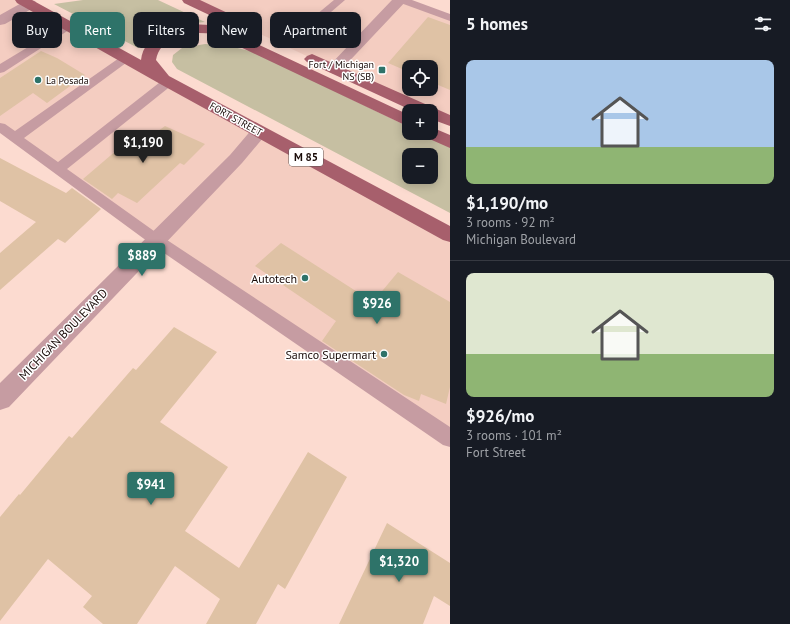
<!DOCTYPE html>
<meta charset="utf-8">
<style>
body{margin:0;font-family:"PT Sans",sans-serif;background:#20242c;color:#f1f3f6;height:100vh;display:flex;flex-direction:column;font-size:15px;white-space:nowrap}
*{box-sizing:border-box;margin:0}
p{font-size:13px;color:#9ea1a6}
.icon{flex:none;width:22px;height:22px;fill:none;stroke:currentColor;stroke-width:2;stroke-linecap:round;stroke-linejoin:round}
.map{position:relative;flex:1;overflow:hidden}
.drawer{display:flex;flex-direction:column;background:#171b24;width:340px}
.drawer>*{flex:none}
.hud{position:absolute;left:12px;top:12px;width:378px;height:36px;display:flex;gap:8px}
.controls{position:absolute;left:402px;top:60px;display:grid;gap:8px}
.controls a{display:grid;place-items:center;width:36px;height:36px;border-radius:8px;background:#171b24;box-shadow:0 2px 10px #0003;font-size:20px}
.price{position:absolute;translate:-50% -34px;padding:0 9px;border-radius:4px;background:#2e7369;color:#fff;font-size:13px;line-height:26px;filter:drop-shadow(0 1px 2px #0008)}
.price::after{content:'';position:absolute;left:50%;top:24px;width:12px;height:9px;margin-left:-6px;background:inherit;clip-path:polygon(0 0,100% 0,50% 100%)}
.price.selected{background:#222;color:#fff}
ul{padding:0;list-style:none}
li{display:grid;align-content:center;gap:8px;height:212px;padding:0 16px}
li+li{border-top:1px solid #363941}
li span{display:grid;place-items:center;height:124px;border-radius:8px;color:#555}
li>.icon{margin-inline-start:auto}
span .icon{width:72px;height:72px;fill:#fffc;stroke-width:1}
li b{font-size:17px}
h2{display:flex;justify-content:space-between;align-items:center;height:48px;padding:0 16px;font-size:17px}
.tag{padding:0 14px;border-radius:8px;background:#171b24;box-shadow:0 2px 10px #0003;font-size:14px;line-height:36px}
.tag.selected{background:#2e7369;color:#fff}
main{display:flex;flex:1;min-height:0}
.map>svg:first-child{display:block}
.built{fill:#f4cdc1;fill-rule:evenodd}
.green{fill:#c6bfa2;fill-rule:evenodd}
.building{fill:#dfc2a5}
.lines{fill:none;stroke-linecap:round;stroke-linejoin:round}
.lane{fill:#c69ca2;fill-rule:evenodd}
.street{fill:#c69ca2;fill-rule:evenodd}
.primary{fill:#a75f6c;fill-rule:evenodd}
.poi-dot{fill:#2e7369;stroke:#fff;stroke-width:1.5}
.labels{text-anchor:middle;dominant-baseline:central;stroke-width:3;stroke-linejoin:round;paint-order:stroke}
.far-poi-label{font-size:10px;fill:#180a07;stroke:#fff;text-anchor:end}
.far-street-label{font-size:10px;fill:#180a07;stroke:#fff}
.shield{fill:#fff;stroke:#5d5451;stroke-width:1}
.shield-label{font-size:11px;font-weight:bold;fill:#180a07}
.poi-label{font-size:12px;fill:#180a07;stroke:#fff;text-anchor:end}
.street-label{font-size:12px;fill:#180a07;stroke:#fff}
</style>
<main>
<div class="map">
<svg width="450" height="624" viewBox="0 0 450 624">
<rect width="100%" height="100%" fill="#fcdbd0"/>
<!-- built -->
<g class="built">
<polygon points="0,0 22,0 450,235 450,438 0,127"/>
<path d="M 189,0 L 402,0 L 450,18 L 450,121 L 431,111 L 334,69 ZM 409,67 L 431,67 L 431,89 L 409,89 Z"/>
</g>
<!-- green -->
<g class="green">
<path d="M 83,0 L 158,0 L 205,22 C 177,25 161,31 138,48 L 54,4 Z"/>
<path d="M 205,44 L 225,45 L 254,52 L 409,127 L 409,133 L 421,133 L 450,147 L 450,213 L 177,69 L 172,62 L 173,55 L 182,48 ZM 409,155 L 431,155 L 431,177 L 409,177 Z"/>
</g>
<!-- building -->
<g class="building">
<polygon points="428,17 450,25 450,90 431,82 431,67 409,67 409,72 388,63"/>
<polygon points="41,51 57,58 85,75 47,103 33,93 0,116 0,78"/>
<polygon points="165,126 205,144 184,165 180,163 137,203 118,193 112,199 83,179 138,132 150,137"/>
<polygon points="0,158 66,193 72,188 101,209 65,243 58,239 0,290 0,253 36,222 0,201"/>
<polygon points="281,243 373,302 398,272 450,302 450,387 446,404 421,394 419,401 404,395 322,341 336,321 255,266"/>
<polygon points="174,327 217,352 160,422 228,467 185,531 239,568 308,452 347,477 285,589 278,584 256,624 206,624 220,599 175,566 137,624 103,624 83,607 92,596 48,559 0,621 0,517 19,494 20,495 69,436 72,438 133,368 136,370"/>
<polygon points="387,523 450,563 450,606 434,596 423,624 339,624"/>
</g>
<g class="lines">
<!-- lane -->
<g class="lane">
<polygon points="334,0 345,0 289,48 281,48 279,46 281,44"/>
<polygon points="397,0 412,0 450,14 450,21 398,2"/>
<polygon points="68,23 72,24 74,26 72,28 4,72 0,73 0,64"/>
<polygon points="126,54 130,56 132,58 130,60 24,138 58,162 164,79 172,79 174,82 172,85 67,169 161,236 450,427 450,447 443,445 151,244 0,133 0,123 5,124 15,131 122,56"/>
</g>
<!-- street -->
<g class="street">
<polygon points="30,0 35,1 37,4 35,7 5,24 0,25 0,15 25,1"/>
<polygon points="392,0 407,0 339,72 334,74 329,72 326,69 329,66"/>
<polygon points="259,126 265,128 268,132 242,163 9,407 0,410 0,383 230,155 253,128"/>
</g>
<!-- primary -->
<g class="primary">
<path d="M 15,0 L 32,0 L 141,60 C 145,26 194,20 221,27 L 409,115 L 409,127 L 213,34 C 191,31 161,34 156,60 L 169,76 L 450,226 L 450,242 L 443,240 L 162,85 L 17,3 Z"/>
<polygon points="182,0 200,0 251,24 253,27 251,30 246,31 241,30 184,3"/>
<polygon points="312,54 450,115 450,126 431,119 431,111 413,111 307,62 304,59 307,56"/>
<polygon points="431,127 450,135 450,148 425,137 422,133 431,133"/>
</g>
</g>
<!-- markers -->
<g class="poi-dot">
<rect x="378" y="66" width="8" height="8" rx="2"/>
<circle cx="38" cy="80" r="4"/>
<circle cx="305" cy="278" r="4"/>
<circle cx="384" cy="354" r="4"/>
</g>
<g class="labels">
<!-- far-poi labels -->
<g class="far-poi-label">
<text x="374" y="64">Fort / Michigan<tspan x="374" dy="12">NS (SB)</tspan></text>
<text x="46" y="80" text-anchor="start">La Posada</text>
</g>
<!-- far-street labels -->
<g class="far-street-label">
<text transform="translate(236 119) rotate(29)">FORT STREET</text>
</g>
<!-- shield labels -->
<rect class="shield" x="289" y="148" width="34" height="18" rx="3"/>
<g class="shield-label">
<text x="306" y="157">M 85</text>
</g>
<!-- poi labels -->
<g class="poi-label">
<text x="297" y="278">Autotech</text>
<text x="376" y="354">Samco Supermart</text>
</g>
<!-- street labels -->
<g class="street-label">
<text transform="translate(63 334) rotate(-46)">MICHIGAN BOULEVARD</text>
</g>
</g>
</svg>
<div class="controls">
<a><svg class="icon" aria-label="locate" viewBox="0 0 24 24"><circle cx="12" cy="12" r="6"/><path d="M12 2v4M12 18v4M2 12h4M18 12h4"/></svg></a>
<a>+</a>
<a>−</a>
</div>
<b class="price selected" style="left:143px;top:164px">$1,190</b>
<b class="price" style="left:142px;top:277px">$889</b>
<b class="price" style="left:377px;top:325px">$926</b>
<b class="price" style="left:151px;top:506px">$941</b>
<b class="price" style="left:399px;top:583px">$1,320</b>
<div class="hud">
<a class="tag">Buy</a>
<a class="tag selected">Rent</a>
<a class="tag">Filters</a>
<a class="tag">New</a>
<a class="tag">Apartment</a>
</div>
</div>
<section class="drawer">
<h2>5 homes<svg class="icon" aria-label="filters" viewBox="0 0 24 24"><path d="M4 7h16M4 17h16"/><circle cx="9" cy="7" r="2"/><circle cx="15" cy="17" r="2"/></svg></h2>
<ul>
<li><span style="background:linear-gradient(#a9c7e8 70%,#8fb573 0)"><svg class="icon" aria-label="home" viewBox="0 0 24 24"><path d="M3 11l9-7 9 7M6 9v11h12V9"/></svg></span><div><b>$1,190/mo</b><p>3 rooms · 92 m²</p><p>Michigan Boulevard</p></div></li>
<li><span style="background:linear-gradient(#dfe7d0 65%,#8fb573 0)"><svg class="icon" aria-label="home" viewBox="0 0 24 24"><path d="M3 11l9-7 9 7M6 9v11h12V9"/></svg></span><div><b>$926/mo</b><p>3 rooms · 101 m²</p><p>Fort Street</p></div></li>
</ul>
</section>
</main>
